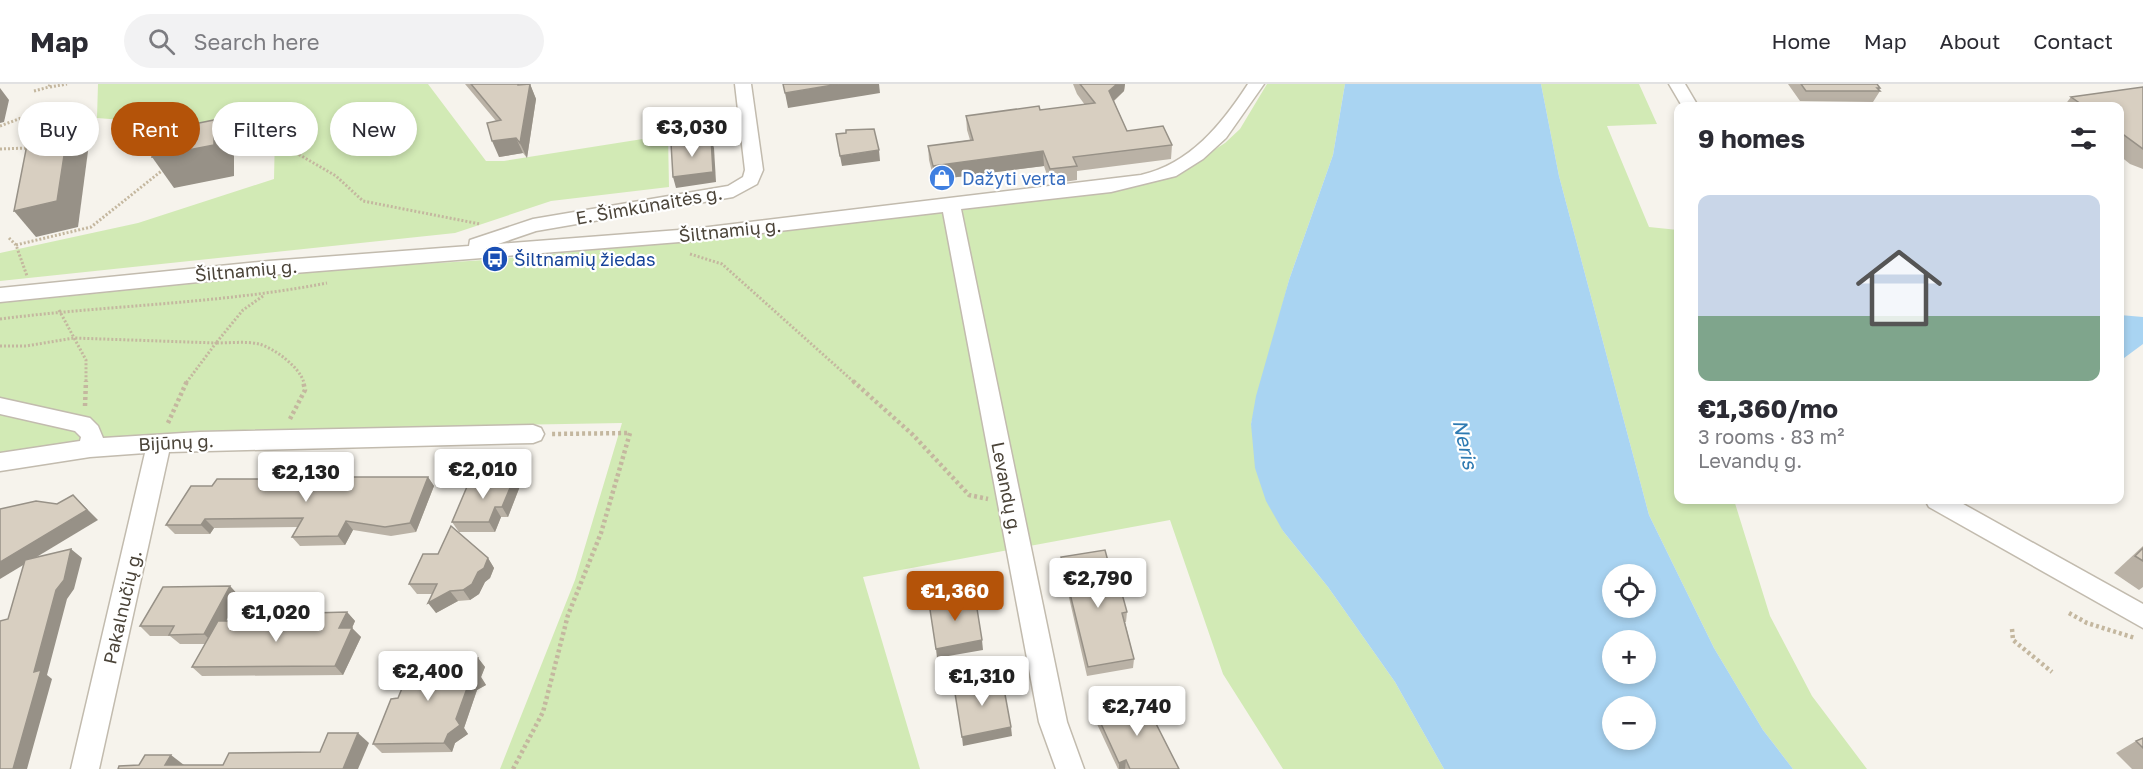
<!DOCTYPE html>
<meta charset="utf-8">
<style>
body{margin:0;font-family:"Golos Text",sans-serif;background:#f2f2f3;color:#2b2b33;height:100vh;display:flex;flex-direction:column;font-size:22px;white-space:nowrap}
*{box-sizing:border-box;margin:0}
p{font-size:20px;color:#7c7c81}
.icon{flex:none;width:33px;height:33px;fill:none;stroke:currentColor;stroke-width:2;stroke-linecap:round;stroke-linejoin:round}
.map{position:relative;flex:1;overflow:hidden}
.details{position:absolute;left:1674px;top:18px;width:450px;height:402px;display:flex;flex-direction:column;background:#fff;border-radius:12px;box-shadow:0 3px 9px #0003}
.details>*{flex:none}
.top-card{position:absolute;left:18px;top:18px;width:570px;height:54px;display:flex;gap:12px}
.controls{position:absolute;left:1602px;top:480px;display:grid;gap:12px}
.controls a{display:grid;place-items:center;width:54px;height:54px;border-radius:50%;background:#fff;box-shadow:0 3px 9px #0003;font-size:30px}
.price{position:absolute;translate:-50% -51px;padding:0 14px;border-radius:6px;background:#fff;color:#222;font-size:20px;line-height:39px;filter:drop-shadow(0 2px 3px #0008)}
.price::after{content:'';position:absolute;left:50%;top:36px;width:18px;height:14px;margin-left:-9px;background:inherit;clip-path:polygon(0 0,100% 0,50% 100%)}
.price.on{background:#b45309;color:#fff}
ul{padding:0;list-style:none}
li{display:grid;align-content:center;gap:12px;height:318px;padding:0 24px}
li+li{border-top:2px solid #e1e1e2}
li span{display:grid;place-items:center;height:186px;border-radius:12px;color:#555}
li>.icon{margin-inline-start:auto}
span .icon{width:108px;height:108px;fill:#fffc;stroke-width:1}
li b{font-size:26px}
h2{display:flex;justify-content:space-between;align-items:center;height:72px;padding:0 24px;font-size:26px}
.chip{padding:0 21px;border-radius:27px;background:#fff;box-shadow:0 3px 9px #0003;font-size:21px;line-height:54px}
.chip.on{background:#b45309;color:#fff}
header{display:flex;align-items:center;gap:36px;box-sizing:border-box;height:84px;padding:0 30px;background:#fff;border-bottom:2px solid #e1e1e2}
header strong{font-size:28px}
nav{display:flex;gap:33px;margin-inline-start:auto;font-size:21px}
.search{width:420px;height:54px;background:#f2f2f3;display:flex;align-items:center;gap:15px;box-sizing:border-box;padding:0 21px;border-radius:33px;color:#7c7c81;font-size:22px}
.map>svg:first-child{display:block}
.green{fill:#d2eab5}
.water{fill:#a9d4f2;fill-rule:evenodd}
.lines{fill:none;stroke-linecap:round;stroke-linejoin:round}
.minor-casing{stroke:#c2bbae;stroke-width:3}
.path-far1{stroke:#c4b79f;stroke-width:3;stroke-dasharray:2 2;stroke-linecap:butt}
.path{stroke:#c4b79f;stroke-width:4.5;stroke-dasharray:3 3;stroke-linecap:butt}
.minor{fill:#fff;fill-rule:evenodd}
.wall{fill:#bab2a6}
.shaded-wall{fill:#979187}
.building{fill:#d8cfc1;stroke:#979187;stroke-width:1.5}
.labels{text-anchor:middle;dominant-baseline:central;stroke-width:4.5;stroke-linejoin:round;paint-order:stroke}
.shop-label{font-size:18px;fill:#366cbe;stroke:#fff;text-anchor:start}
.street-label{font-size:18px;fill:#4b4439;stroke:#fff}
.transit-label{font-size:18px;fill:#164399;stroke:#fff;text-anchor:start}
.water-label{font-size:20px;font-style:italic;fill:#2e7ab2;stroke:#fff}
</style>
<header>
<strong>Map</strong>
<div class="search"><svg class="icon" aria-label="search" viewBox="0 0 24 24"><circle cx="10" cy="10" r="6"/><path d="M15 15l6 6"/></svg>Search here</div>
<nav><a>Home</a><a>Map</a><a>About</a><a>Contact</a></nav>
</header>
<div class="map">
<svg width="2143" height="685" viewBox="0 0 2143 685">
<rect width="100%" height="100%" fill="#f6f3ec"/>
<!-- green -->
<g class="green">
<polygon points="98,0 428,0 486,77 504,77 668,51 669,103 551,117 455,149 0,197 0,169 138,139 274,95 275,48 97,34"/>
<polygon points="1267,0 1345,0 1333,71 1289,196 1251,340 1283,447 1328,503 1395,598 1444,685 1283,685 1223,590 1170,436 863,493 920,685 500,685 575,496 622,339 192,347 0,370 0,219 327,186 485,176 682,158 1061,114 1183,86 1225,59 1240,45"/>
<polygon points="1541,0 1639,0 1657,40 1607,42 1649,143 1678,146 1678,416 1734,416 1770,532 1812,612 1867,685 1793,685 1763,646 1714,564 1649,431 1559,92"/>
</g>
<!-- water -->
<g class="water">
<path d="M 1345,0 L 1541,0 L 1559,92 L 1649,431 L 1714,564 L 1763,646 L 1793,685 L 1444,685 L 1395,598 L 1328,503 L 1283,447 L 1266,417 L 1255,384 L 1251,340 L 1256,312 L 1289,196 L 1333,71 ZM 1612,490 L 1646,490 L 1646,524 L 1612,524 ZM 1612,556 L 1646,556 L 1646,590 L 1612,590 ZM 1612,622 L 1646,622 L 1646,656 L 1612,656 Z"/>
<polygon points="2120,231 2143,233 2143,260 2120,277"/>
</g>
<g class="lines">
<!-- minor casing -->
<g class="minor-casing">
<g id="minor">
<path d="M 735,0 L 751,0 L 763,86 L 757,100 L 733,113 L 536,147 L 498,160 L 692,145 L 1141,91 C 1190,80 1222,40 1248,0 L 1264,0 L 1226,54 L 1203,75 L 1176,92 L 1111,108 L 961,125 L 1067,638 L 1084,685 L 1056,685 L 1039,638 L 943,128 L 692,157 L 269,191 L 0,218 L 0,204 L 269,177 L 469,162 L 470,156 L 533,135 L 728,102 L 743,93 L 745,86 Z"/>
<polygon points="1669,0 1685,0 1698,22 1682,22"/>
<polygon points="0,314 90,334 98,342 103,354 200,348 533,341 541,344 544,350 541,356 533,359 169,368 99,685 71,685 145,369 90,373 0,387 0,369 80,357 81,353 75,347 0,330"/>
<polygon points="1925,416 1956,416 2143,520 2143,544 1929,423"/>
</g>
</g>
<!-- path-far1 -->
<g class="path-far1">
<polyline points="50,3 67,0"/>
<polyline points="34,7 49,3 50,0"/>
<polyline points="0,42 32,30"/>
<polyline points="228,62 293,67 336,92 363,117 480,140"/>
<polyline points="0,65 28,64"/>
<polyline points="9,154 16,161 27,192"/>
<polyline points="16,161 91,143 164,85"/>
<polyline points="690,170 722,180 855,299"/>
<path d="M 263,212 L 243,226 L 216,259 C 229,259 246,257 259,260 C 274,264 300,283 304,299"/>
<polyline points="59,226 86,276 86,299"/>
<path d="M 0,235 C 109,221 219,220 327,199"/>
<polyline points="0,262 26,262 74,254 216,259 186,299"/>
</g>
<!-- path -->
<g class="path">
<polyline points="853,297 913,351 969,411 988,415"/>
<polyline points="85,322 86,297"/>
<polyline points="290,335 305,306 303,297"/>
<polyline points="168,339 187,297"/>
<polyline points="2069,529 2087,539 2135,554"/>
<polyline points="2012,545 2013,556 2052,588"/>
<polyline points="513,685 543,628 568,531 601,449 630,349 552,350"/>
</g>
<!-- minor -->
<use href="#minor" class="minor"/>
</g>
<!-- wall -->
<g class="wall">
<polygon points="465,0 530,0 536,15 527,74 523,69 499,73 496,37"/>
<polygon points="1073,0 1125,0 1124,7 1114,17 1127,47 1172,61 1171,75 1077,87 1077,96 1050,100 1044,82 934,96 929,76 928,62 970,56 967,46 966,32 1040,26 1085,21 1077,10"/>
<polygon points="1788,0 1877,0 1880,4 1879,6 1880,7 1873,18 1800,17"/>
<polygon points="2143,3 2143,85 2130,80 2120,72 2120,22 2064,22 2071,13"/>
<polygon points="428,393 434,402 416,448 391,452 353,446 345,461 300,462 292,453 298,443 214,444 210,450 175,450 166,441 286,403 317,402"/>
<polygon points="520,402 508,433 501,433 495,448 459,448 452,438"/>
<polygon points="2143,462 2143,503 2139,506 2114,489"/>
<polygon points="1061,473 1116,507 1127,528 1126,538 1125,538 1134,575 1133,584 1087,592 1062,483"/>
<polygon points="488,474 494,484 490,494 485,498 479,510 470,516 458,517 436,529 433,510 417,510 409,500"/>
<polygon points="230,502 239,512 226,537 307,537 347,528 355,537 352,544 361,553 343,591 202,592 192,583 205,560 180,560 170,552 150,552 140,542"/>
<polygon points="478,574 485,583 481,593 486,601 477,606 464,644 468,650 455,659 452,668 382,669 373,660 398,614"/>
<polygon points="1097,631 1179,685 1118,685 1097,640"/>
<polygon points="2143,654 2143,685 2132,685 2116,669 2136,657"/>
</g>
<!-- shaded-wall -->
<g class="shaded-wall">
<polygon points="530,0 536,15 527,74 520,59"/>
<polygon points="839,0 879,0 880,9 788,24 785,9"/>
<polygon points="1117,0 1125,0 1124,7 1109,21 1109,7"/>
<polygon points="0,4 9,16 4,38 0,39"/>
<polygon points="71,26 90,52 78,143 36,153 14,127"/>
<polygon points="214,36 234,67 234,92 174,104 152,73"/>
<polygon points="516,54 523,69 499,73 492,57"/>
<polygon points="711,54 714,64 716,98 676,104 673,93"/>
<polygon points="879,66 880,77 842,82 840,72"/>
<polygon points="1043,67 1044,82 934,96 933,82"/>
<polygon points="515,392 520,402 508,433 502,423"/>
<polygon points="428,393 434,402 416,448 410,439"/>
<polygon points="279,395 287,404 274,403"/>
<polygon points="73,411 98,436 0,495 0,478"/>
<polygon points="495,423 501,433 495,448 489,438"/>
<polygon points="205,435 214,444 210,450 201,441"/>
<polygon points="346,437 353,446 345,461 338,452"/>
<polygon points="71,465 82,474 74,505 67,515 47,591 52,595 27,685 13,685 34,588 56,506"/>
<polygon points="488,474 494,484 490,494 485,498 479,510 470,516 463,506 478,488"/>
<polygon points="230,502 239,512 214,560 204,550"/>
<polygon points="450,507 458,517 436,529 428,519"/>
<polygon points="347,528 355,537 348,553 339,544"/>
<polygon points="352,544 361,553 343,591 335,582"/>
<polygon points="982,556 983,566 937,574 936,565"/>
<polygon points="478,574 485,583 481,593 486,601 477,606 464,644 468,650 455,659 452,668 444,659"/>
<polygon points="1011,643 1012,652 963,662 962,653"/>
<polygon points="358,649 369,659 358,685 343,685"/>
<polygon points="171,671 184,681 165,681"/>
<polygon points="1126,676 1125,685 1119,685 1119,679"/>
</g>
<!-- building -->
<g class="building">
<polygon points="471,0 518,0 518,1 530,0 520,59 516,54 492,57 487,39 501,36"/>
<polygon points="783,0 839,0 785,9"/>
<polygon points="1080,0 1117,0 1109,7 1127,47 1163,42 1172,61 1073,73 1077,82 1050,85 1043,67 933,82 928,62 973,56 966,32 1039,22 1040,26 1095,19"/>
<polygon points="1801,0 1877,0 1880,4 1877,4 1880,7 1806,7"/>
<polygon points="2143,3 2143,65 2120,48 2120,22 2084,22 2071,13"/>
<polygon points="71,26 57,117 14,127 32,35"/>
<polygon points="214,36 214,61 152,73 154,48"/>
<polygon points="874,45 879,66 840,72 836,50 846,49 846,46"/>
<polygon points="711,54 713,88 673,93 671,59"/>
<polygon points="494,391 515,392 502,423 495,423 489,438 452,438 469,398 491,399"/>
<polygon points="324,393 428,393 410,439 385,443 346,437 338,452 292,453 303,434 205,435 201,441 166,441 191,402 212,402 217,395 279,395 274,403 317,402"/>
<polygon points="73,411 87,426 0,478 0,425 36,417 57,420"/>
<polygon points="451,442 488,474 484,484 478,488 472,500 463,506 450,507 428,519 437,500 409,500 423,470 438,470"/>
<polygon points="2143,464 2143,477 2135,472"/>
<polygon points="71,465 64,496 56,506 34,588 41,586 13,685 0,685 0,537 8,535 25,476"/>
<polygon points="1105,466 1116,507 1121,506 1127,528 1122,529 1134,575 1088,583 1061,473"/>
<polygon points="230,502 204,550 169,551 174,542 140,542 163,503"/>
<polygon points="975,512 982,556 936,565 929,519"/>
<polygon points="347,528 339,544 352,544 335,582 192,583 218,537 307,537 311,529"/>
<polygon points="478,574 474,584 478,592 470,596 456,635 460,641 448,650 444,659 373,660 391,615 398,614 414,575"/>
<polygon points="1002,594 1011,643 962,653 954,603"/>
<polygon points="1143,614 1179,685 1130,685 1126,676 1119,679 1097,631"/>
<polygon points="328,649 358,649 343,685 118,685 119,682 139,681 145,671 171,671 165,681 223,681 229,669 320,668"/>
<polygon points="2143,654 2143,664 2136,657"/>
</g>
<!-- icons -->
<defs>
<g id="shop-disc" transform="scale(1.35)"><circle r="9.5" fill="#3f7fe0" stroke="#fff"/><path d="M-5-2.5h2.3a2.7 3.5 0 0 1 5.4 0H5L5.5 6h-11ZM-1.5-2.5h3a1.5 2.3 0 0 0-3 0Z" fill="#fff"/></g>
<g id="bus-disc" transform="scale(1.35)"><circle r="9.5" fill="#1a4fb4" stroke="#fff"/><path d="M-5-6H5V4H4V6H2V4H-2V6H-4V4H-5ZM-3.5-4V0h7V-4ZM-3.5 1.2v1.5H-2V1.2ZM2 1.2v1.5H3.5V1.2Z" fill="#fff"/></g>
</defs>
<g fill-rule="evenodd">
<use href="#shop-disc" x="942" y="94"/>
<use href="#bus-disc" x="495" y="175"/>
</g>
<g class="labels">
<!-- shop labels -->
<g class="shop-label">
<text x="962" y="94">Dažyti verta</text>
</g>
<!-- street labels -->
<g class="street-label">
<text transform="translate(649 121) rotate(-10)">E. Šimkūnaitės g.</text>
<text transform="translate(730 146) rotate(-6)">Šiltnamių g.</text>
<text transform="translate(246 186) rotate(-5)">Šiltnamių g.</text>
<text transform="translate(176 358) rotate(-3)">Bijūnų g.</text>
<text transform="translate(1007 404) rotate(79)">Levandų g.</text>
<text transform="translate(122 523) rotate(-77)">Pakalnučių g.</text>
</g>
<!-- transit labels -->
<g class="transit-label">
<text x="514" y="175">Šiltnamių žiedas</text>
</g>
<!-- water labels -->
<g class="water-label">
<text transform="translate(1466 360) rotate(77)">Neris</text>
</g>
</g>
</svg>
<div class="controls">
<a><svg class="icon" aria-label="locate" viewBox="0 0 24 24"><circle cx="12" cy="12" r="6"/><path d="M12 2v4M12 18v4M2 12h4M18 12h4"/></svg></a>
<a>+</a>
<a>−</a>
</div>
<b class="price" style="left:692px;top:74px">€3,030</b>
<b class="price" style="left:483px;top:416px">€2,010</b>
<b class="price" style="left:306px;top:419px">€2,130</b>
<b class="price" style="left:1098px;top:525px">€2,790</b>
<b class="price on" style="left:955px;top:538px">€1,360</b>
<b class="price" style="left:276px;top:559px">€1,020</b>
<b class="price" style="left:428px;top:618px">€2,400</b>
<b class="price" style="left:982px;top:623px">€1,310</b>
<b class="price" style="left:1137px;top:653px">€2,740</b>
<div class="top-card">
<a class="chip">Buy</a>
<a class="chip on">Rent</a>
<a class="chip">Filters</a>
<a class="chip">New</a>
</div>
<section class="details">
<h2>9 homes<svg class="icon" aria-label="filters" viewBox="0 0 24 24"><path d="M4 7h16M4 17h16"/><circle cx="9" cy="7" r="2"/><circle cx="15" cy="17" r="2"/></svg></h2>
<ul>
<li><span style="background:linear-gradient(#c9d6e8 65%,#7fa58c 0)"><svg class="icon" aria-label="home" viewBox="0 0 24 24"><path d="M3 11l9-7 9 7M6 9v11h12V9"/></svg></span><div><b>€1,360/mo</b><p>3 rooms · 83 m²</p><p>Levandų g.</p></div></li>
</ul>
</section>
</div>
